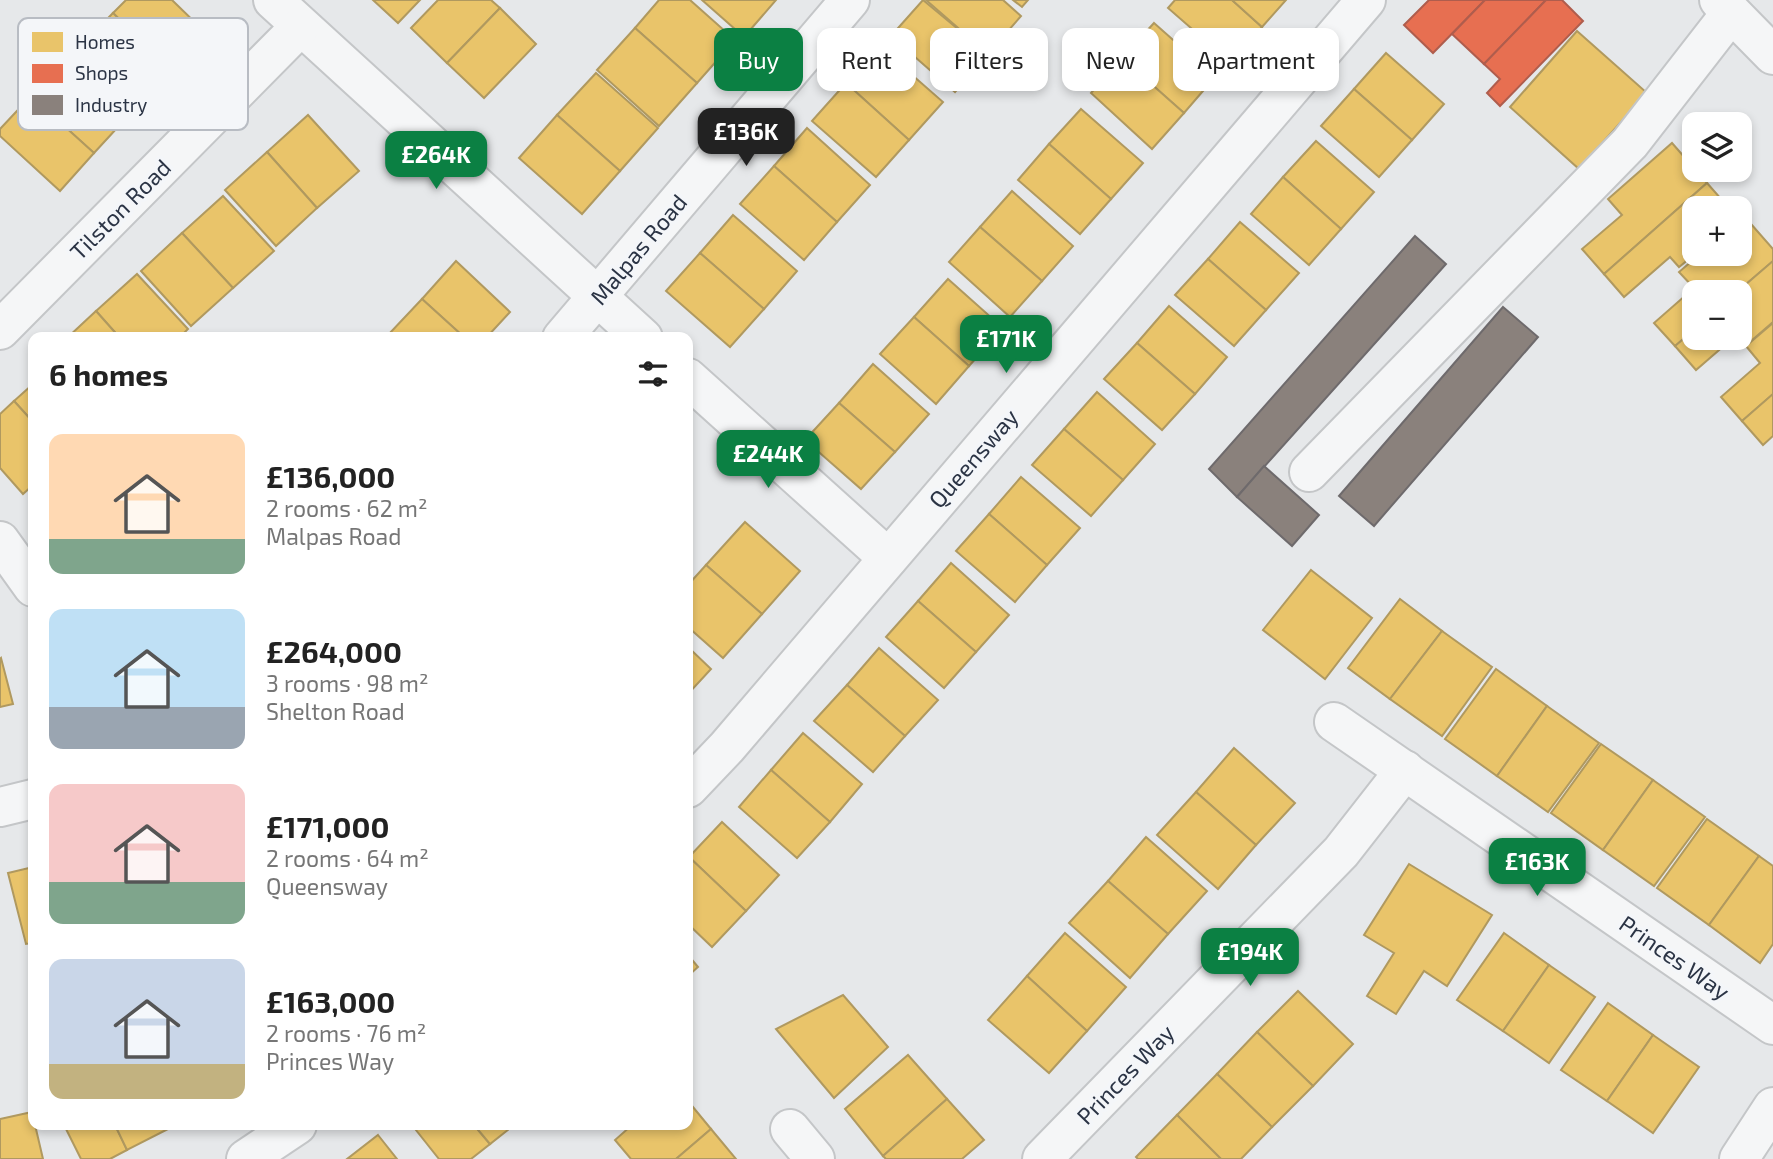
<!DOCTYPE html>
<meta charset="utf-8">
<style>
body{margin:0;font-family:"Exo 2",sans-serif;background:#f2f2f2;color:#222;height:100vh;display:flex;flex-direction:column;font-size:26px;white-space:nowrap}
*{box-sizing:border-box;margin:0}
p{font-size:23px;color:#767676}
.icon{flex:none;width:38px;height:38px;fill:none;stroke:currentColor;stroke-width:2;stroke-linecap:round;stroke-linejoin:round}
.map{position:relative;flex:1;overflow:hidden}
.panel{position:absolute;left:28px;top:332px;width:665px;height:798px;display:flex;flex-direction:column;background:#fff;border-radius:14px;box-shadow:0 4px 10px #0003}
.panel>*{flex:none}
.banner{position:absolute;left:714px;top:28px;width:665px;height:63px;display:flex;gap:14px}
.buttons{position:absolute;left:1682px;top:112px;display:grid;gap:14px}
.buttons a{display:grid;place-items:center;width:70px;height:70px;border-radius:14px;background:#fff;box-shadow:0 4px 10px #0003;font-size:35px}
.price{position:absolute;translate:-50% -60px;padding:0 16px;border-radius:14px;background:#0b8043;color:#fff;font-size:23px;line-height:46px;filter:drop-shadow(0 2px 4px #0008)}
.price::after{content:'';position:absolute;left:50%;top:42px;width:21px;height:16px;margin-left:-10px;background:inherit;clip-path:polygon(0 0,100% 0,50% 100%)}
.price.current{background:#222;color:#fff}
ul{padding:0;list-style:none}
li{display:flex;align-items:center;gap:21px;height:175px;padding:0 21px}
li span{display:grid;place-items:center;flex:none;width:196px;height:140px;border-radius:14px;color:#555}
li>.icon{margin-inline-start:auto}
span .icon{width:84px;height:84px;fill:#fffc;stroke-width:1}
li b{font-size:30px}
h2{display:flex;justify-content:space-between;align-items:center;height:84px;padding:0 21px;font-size:30px}
.tag{padding:0 24px;border-radius:14px;background:#fff;box-shadow:0 4px 10px #0003;font-size:24px;line-height:63px}
.tag.current{background:#0b8043;color:#fff}
.map>svg:first-child{display:block}
.homes{fill:#e9c46a;stroke:#b0995f;stroke-width:2}
.shops{fill:#e76f51;stroke:#af5d4d;stroke-width:2}
.industry{fill:#8a817c;stroke:#6e6a6c;stroke-width:2}
.lines{fill:none;stroke-linecap:round;stroke-linejoin:round}
.minor-casing{stroke:#c4c6c8;stroke-width:42}
.minor{stroke:#f5f6f7;stroke-width:38}
.labels{text-anchor:middle;dominant-baseline:central;stroke-width:7;stroke-linejoin:round;paint-order:stroke}
.street-label{font-size:23px;fill:#2b3445;stroke:#f4f6f9}
.key{fill:#f4f6f9;stroke:#b8bcc3;stroke-width:2}
.key-label{font-size:19px;fill:#2b3445}
</style>
<div class="map">
<svg width="1773" height="1159" viewBox="0 0 1773 1159">
<rect width="100%" height="100%" fill="#e6e8ea"/>
<!-- homes -->
<g class="homes">
<polygon points="126,0 172,0 208,35 172,71 113,13"/>
<polygon points="373,0 420,0 398,23"/>
<polygon points="438,0 491,0 500,8 447,63 411,28"/>
<polygon points="659,0 690,0 735,40 697,83 635,28"/>
<polygon points="702,0 776,0 744,37"/>
<polygon points="923,0 988,54 955,92 891,36"/>
<polygon points="926,0 1003,0 1021,16 988,54"/>
<polygon points="1013,0 1028,0 1022,7"/>
<polygon points="1175,0 1232,0 1262,27 1230,62 1168,8"/>
<polygon points="1232,0 1286,0 1262,27"/>
<polygon points="500,8 536,44 484,98 447,63"/>
<polygon points="113,13 172,71 137,108 77,50"/>
<polygon points="1154,23 1215,77 1184,113 1122,58"/>
<polygon points="635,28 697,83 659,126 597,70"/>
<polygon points="1577,31 1647,93 1579,169 1510,107"/>
<polygon points="879,46 943,102 909,140 846,83"/>
<polygon points="1386,53 1444,104 1412,140 1354,89"/>
<polygon points="66,57 129,115 94,153 31,96"/>
<polygon points="1122,58 1184,113 1152,149 1091,93"/>
<polygon points="596,73 658,128 620,171 557,115"/>
<polygon points="846,83 909,140 876,177 812,121"/>
<polygon points="1354,89 1412,140 1379,177 1321,126"/>
<polygon points="31,96 94,153 60,191 0,136 0,129"/>
<polygon points="1081,109 1143,163 1111,199 1049,144"/>
<polygon points="308,115 359,171 317,208 267,152"/>
<polygon points="557,115 620,171 582,214 519,158"/>
<polygon points="807,128 870,185 837,222 774,166"/>
<polygon points="1316,141 1374,192 1341,229 1283,177"/>
<polygon points="1672,143 1707,183 1604,274 1582,249 1622,215 1608,199"/>
<polygon points="1049,144 1111,199 1080,234 1018,180"/>
<polygon points="267,152 317,208 276,246 225,190"/>
<polygon points="774,166 837,222 804,260 740,204"/>
<polygon points="1283,177 1341,229 1309,265 1251,214"/>
<polygon points="1707,183 1729,208 1694,208 1695,254 1679,267 1670,257 1624,297 1604,274"/>
<polygon points="1012,191 1073,246 1042,281 980,227"/>
<polygon points="223,196 274,251 233,288 182,233"/>
<polygon points="733,215 797,271 764,309 700,253"/>
<polygon points="1744,216 1773,249 1773,261 1737,292 1694,292 1694,330 1675,346 1654,323 1694,288 1679,272 1700,254 1740,254 1740,220"/>
<polygon points="1240,222 1299,273 1266,310 1208,259"/>
<polygon points="980,227 1042,281 1010,317 949,262"/>
<polygon points="182,233 233,288 191,326 141,271"/>
<polygon points="700,253 764,309 730,347 666,291"/>
<polygon points="1208,259 1266,310 1234,346 1175,295"/>
<polygon points="456,261 510,312 486,338 465,338 422,299"/>
<polygon points="1773,261 1773,322 1751,341 1742,330 1740,332 1737,292"/>
<polygon points="137,274 188,329 179,338 120,338 96,311"/>
<polygon points="948,279 1003,328 969,366 914,317"/>
<polygon points="422,299 465,338 391,338 388,335"/>
<polygon points="1169,306 1227,357 1195,394 1137,343"/>
<polygon points="96,311 120,338 67,338"/>
<polygon points="914,317 969,366 936,404 880,354"/>
<polygon points="1773,323 1773,394 1742,421 1721,397 1760,363 1746,346"/>
<polygon points="1694,330 1694,338 1733,338 1696,370 1675,346"/>
<polygon points="1137,343 1195,394 1162,430 1104,379"/>
<polygon points="873,364 929,414 895,452 839,403"/>
<polygon points="33,384 33,422 14,401"/>
<polygon points="1097,392 1155,444 1123,480 1064,429"/>
<polygon points="1773,394 1773,436 1763,445 1742,421"/>
<polygon points="14,401 33,422 33,485 23,494 0,468 0,414"/>
<polygon points="839,403 895,452 861,489 805,440"/>
<polygon points="1064,429 1123,480 1091,516 1032,465"/>
<polygon points="1021,477 1080,528 1047,565 989,514"/>
<polygon points="989,514 1047,565 1015,602 956,551"/>
<polygon points="745,522 800,571 762,614 706,565"/>
<polygon points="951,563 1009,615 976,652 918,601"/>
<polygon points="706,565 762,614 723,658 688,627 688,585"/>
<polygon points="1311,570 1372,618 1325,679 1263,630"/>
<polygon points="1400,599 1442,631 1390,699 1348,668"/>
<polygon points="918,601 976,652 944,688 886,637"/>
<polygon points="1442,631 1492,667 1442,736 1390,699"/>
<polygon points="688,647 711,669 688,694"/>
<polygon points="879,648 938,700 905,736 847,685"/>
<polygon points="1,658 13,704 0,707 0,659"/>
<polygon points="1496,669 1547,706 1497,776 1445,739"/>
<polygon points="847,685 905,736 873,772 814,721"/>
<polygon points="1547,706 1599,743 1548,812 1497,776"/>
<polygon points="803,733 862,784 830,822 771,770"/>
<polygon points="1601,744 1653,780 1603,850 1551,813"/>
<polygon points="1234,748 1295,803 1256,845 1196,792"/>
<polygon points="771,770 830,822 797,858 739,807"/>
<polygon points="1653,780 1705,817 1654,886 1603,850"/>
<polygon points="1196,792 1256,845 1218,889 1157,835"/>
<polygon points="1707,819 1759,856 1709,925 1657,888"/>
<polygon points="722,822 779,875 746,911 689,857"/>
<polygon points="1146,837 1207,891 1168,934 1108,881"/>
<polygon points="1759,856 1773,866 1773,944 1760,963 1709,925"/>
<polygon points="689,857 746,911 712,947 688,924"/>
<polygon points="1409,864 1492,915 1447,986 1424,971 1396,1014 1367,996 1394,953 1364,935"/>
<polygon points="33,867 33,943 26,944 8,873"/>
<polygon points="1108,881 1168,934 1130,978 1069,923"/>
<polygon points="1065,933 1126,987 1087,1031 1027,976"/>
<polygon points="1504,933 1549,965 1503,1031 1457,1000"/>
<polygon points="688,955 698,967 688,976"/>
<polygon points="1549,965 1595,997 1549,1063 1503,1031"/>
<polygon points="1027,976 1087,1031 1049,1073 988,1020"/>
<polygon points="1298,991 1353,1044 1313,1086 1257,1032"/>
<polygon points="843,995 888,1047 834,1098 776,1029"/>
<polygon points="1608,1003 1653,1035 1607,1101 1561,1070"/>
<polygon points="1257,1032 1313,1086 1272,1127 1217,1074"/>
<polygon points="1653,1035 1699,1067 1653,1133 1607,1101"/>
<polygon points="908,1055 947,1099 883,1156 845,1109"/>
<polygon points="1217,1074 1272,1127 1241,1159 1221,1159 1177,1115"/>
<polygon points="947,1099 984,1140 962,1159 886,1159 883,1156"/>
<polygon points="688,1101 711,1129 676,1159 631,1159 615,1140 632,1125 688,1125"/>
<polygon points="32,1112 43,1159 0,1159 0,1119"/>
<polygon points="1177,1115 1221,1159 1138,1159 1136,1157"/>
<polygon points="64,1125 115,1125 127,1150 110,1159 81,1159"/>
<polygon points="115,1125 166,1125 168,1129 127,1150"/>
<polygon points="412,1125 474,1125 490,1144 471,1159 439,1159"/>
<polygon points="474,1125 514,1125 490,1144"/>
<polygon points="711,1129 736,1159 676,1159"/>
<polygon points="378,1135 397,1159 347,1159"/>
</g>
<!-- shops -->
<g class="shops">
<polygon points="1429,0 1485,0 1433,53 1404,25"/>
<polygon points="1485,0 1546,0 1484,64 1452,34"/>
<polygon points="1546,0 1562,0 1583,21 1500,106 1487,93 1500,79 1484,64"/>
</g>
<!-- industry -->
<g class="industry">
<polygon points="1415,236 1446,264 1237,497 1209,469"/>
<polygon points="1503,307 1538,337 1374,526 1339,496"/>
<polygon points="1264,466 1319,515 1292,546 1237,497"/>
</g>
<g class="lines">
<!-- minor casing -->
<g class="minor-casing">
<g id="minor">
<polyline points="273,0 643,338"/>
<polyline points="1719,0 1773,55"/>
<polyline points="0,330 299,28"/>
<polyline points="562,338 850,0"/>
<polyline points="688,378 888,558"/>
<polyline points="1309,472 1630,143 1731,13"/>
<polyline points="0,541 33,587"/>
<polyline points="1334,722 1773,1025"/>
<polyline points="688,788 727,747 1366,0"/>
<polyline points="0,807 33,799"/>
<polyline points="790,1129 815,1159"/>
<polyline points="246,1159 297,1125"/>
<polyline points="1042,1159 1341,852 1405,770"/>
<polyline points="1739,1159 1773,1107"/>
</g>
</g>
<!-- minor -->
<use href="#minor" class="minor"/>
</g>
<g class="labels">
<!-- street labels -->
<g class="street-label">
<text transform="translate(120 209) rotate(-45)">Tilston Road</text>
<text transform="translate(638 249) rotate(-50)">Malpas Road</text>
<text transform="translate(973 458) rotate(-49)">Queensway</text>
<text transform="translate(1675 957) rotate(35)">Princes Way</text>
<text transform="translate(1125 1074) rotate(-46)">Princes Way</text>
</g>
</g>
<!-- legend -->
<rect x="18" y="18" width="230" height="112" rx="10" class="key"/>
<rect x="32" y="32" width="31" height="20" fill="#e9c46a"/>
<rect x="32" y="64" width="31" height="19" fill="#e76f51"/>
<rect x="32" y="95" width="31" height="20" fill="#8a817c"/>
<g class="key-label">
<text x="75" y="49">Homes</text>
<text x="75" y="80">Shops</text>
<text x="75" y="112">Industry</text>
</g>
</svg>
<div class="buttons">
<a><svg class="icon" aria-label="layers" viewBox="0 0 24 24"><path d="M12 4l9 5-9 5-9-5zM3 14l9 5 9-5"/></svg></a>
<a>+</a>
<a>−</a>
</div>
<b class="price current" style="left:746px;top:168px">£136K</b>
<b class="price" style="left:436px;top:191px">£264K</b>
<b class="price" style="left:1006px;top:375px">£171K</b>
<b class="price" style="left:768px;top:490px">£244K</b>
<b class="price" style="left:1537px;top:898px">£163K</b>
<b class="price" style="left:1250px;top:988px">£194K</b>
<div class="banner">
<a class="tag current">Buy</a>
<a class="tag">Rent</a>
<a class="tag">Filters</a>
<a class="tag">New</a>
<a class="tag">Apartment</a>
</div>
<section class="panel">
<h2>6 homes<svg class="icon" aria-label="filters" viewBox="0 0 24 24"><path d="M4 7h16M4 17h16"/><circle cx="9" cy="7" r="2"/><circle cx="15" cy="17" r="2"/></svg></h2>
<ul>
<li><span style="background:linear-gradient(#ffd9b3 75%,#7fa58c 0)"><svg class="icon" aria-label="home" viewBox="0 0 24 24"><path d="M3 11l9-7 9 7M6 9v11h12V9"/></svg></span><div><b>£136,000</b><p>2 rooms · 62 m²</p><p>Malpas Road</p></div></li>
<li><span style="background:linear-gradient(#bfe0f5 70%,#9aa5b1 0)"><svg class="icon" aria-label="home" viewBox="0 0 24 24"><path d="M3 11l9-7 9 7M6 9v11h12V9"/></svg></span><div><b>£264,000</b><p>3 rooms · 98 m²</p><p>Shelton Road</p></div></li>
<li><span style="background:linear-gradient(#f6c9c9 70%,#7fa58c 0)"><svg class="icon" aria-label="home" viewBox="0 0 24 24"><path d="M3 11l9-7 9 7M6 9v11h12V9"/></svg></span><div><b>£171,000</b><p>2 rooms · 64 m²</p><p>Queensway</p></div></li>
<li><span style="background:linear-gradient(#c9d6e8 75%,#c2b280 0)"><svg class="icon" aria-label="home" viewBox="0 0 24 24"><path d="M3 11l9-7 9 7M6 9v11h12V9"/></svg></span><div><b>£163,000</b><p>2 rooms · 76 m²</p><p>Princes Way</p></div></li>
</ul>
</section>
</div>
